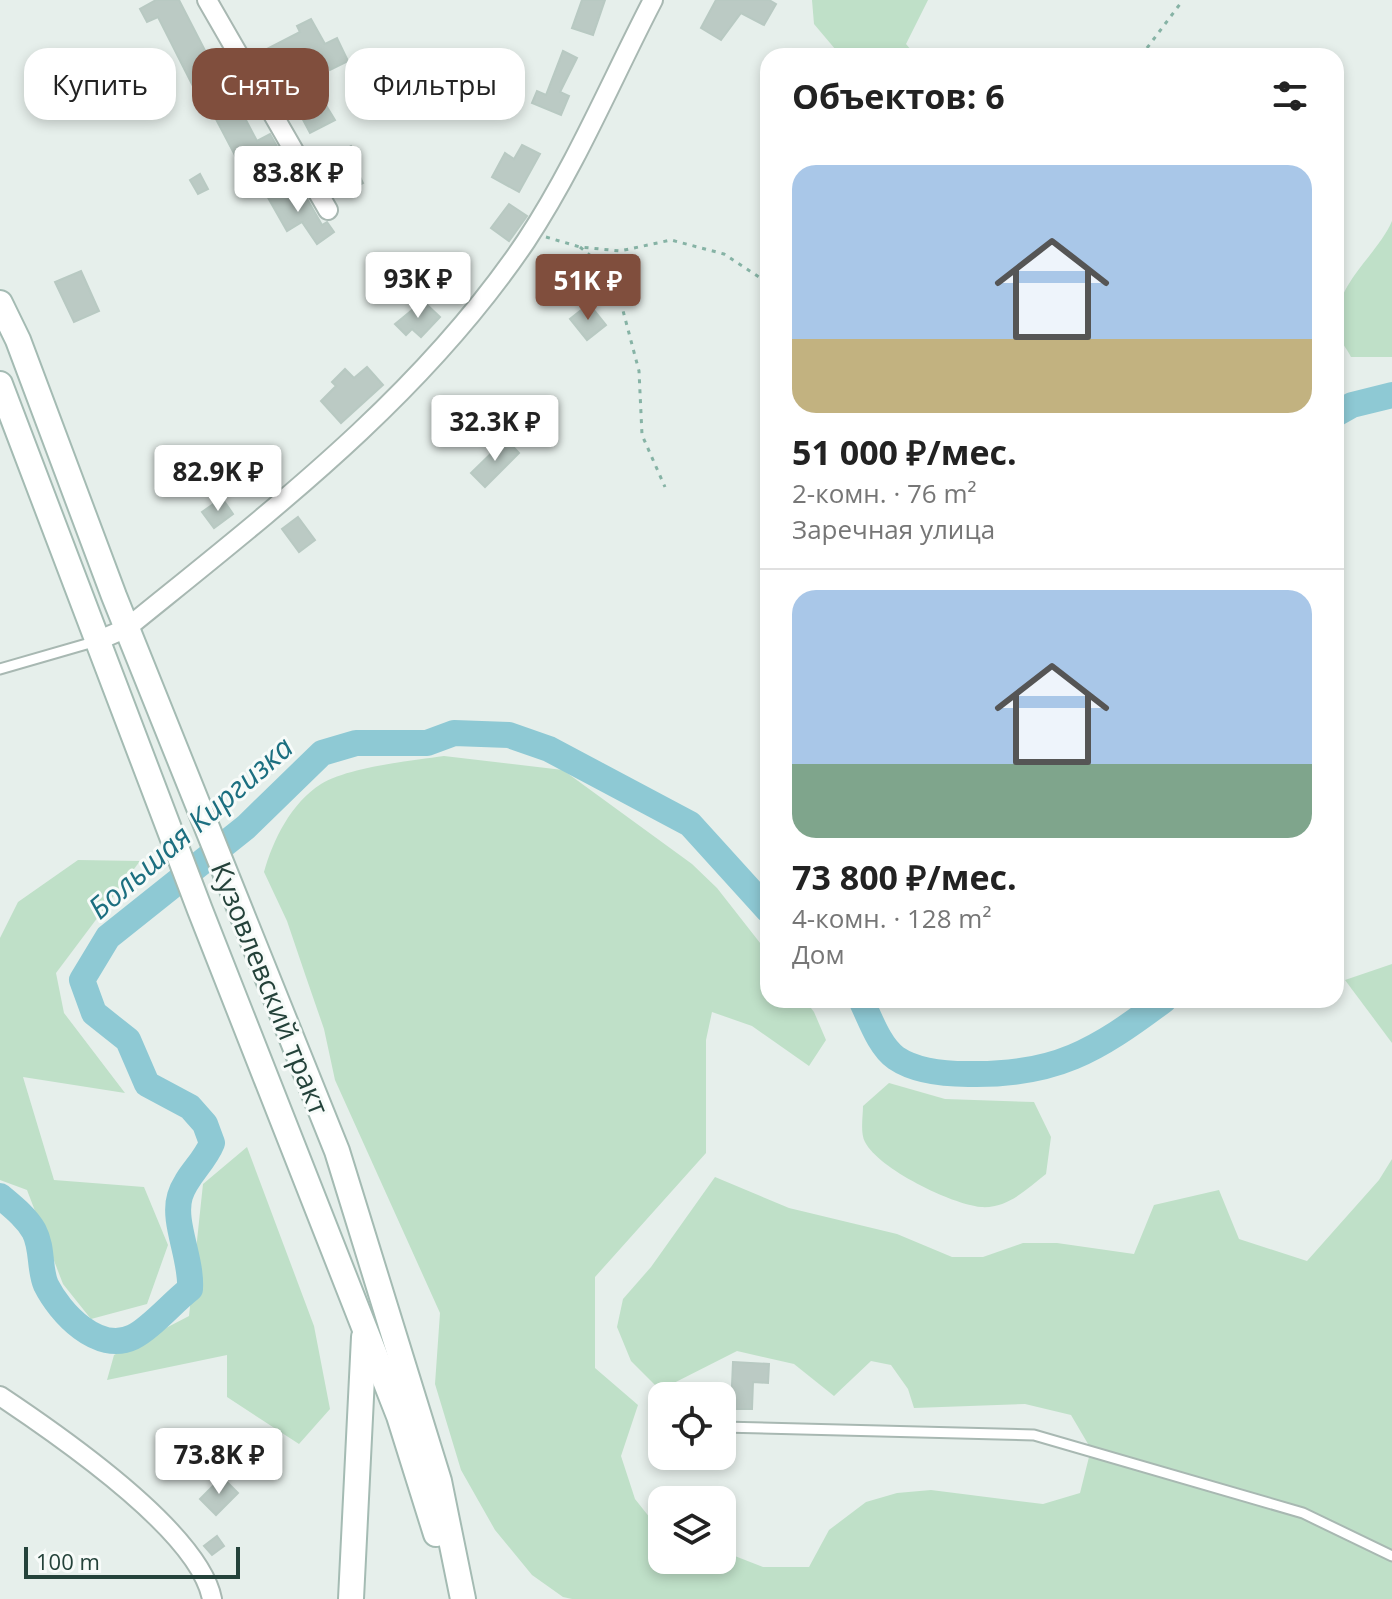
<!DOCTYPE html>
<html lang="ru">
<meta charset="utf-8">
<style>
body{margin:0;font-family:"Open Sans",sans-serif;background:#f2f2f2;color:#222;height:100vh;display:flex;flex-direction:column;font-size:30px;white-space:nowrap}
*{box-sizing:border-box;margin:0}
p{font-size:26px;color:#767676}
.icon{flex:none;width:44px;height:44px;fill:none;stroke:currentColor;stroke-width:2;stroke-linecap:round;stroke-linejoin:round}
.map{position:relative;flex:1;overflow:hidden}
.side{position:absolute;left:760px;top:48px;width:584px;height:960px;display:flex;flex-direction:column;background:#fff;border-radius:24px;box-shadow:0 4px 12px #0003}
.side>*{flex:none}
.guide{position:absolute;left:24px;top:48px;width:616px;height:72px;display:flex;gap:16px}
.buttons{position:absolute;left:648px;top:1382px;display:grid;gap:16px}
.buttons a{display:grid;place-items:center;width:88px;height:88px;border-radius:16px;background:#fff;box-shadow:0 4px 12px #0003;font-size:40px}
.scale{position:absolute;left:24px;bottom:20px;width:216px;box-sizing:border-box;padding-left:8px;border:4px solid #24423a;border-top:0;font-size:22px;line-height:28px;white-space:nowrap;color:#24423a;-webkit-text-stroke:6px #f7fbf9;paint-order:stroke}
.price{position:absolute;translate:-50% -68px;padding:0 18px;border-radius:8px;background:#fff;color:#222;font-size:26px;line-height:52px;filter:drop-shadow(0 2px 4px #0008)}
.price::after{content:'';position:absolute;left:50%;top:48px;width:24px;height:18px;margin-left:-12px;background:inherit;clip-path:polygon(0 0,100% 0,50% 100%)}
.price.active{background:#804e3d;color:#fff}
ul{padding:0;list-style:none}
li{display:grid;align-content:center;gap:16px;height:424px;padding:0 32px}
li+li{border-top:2px solid #e0e0e0}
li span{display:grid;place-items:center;height:248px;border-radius:24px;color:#555}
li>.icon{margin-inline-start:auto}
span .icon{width:144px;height:144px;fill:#fffc;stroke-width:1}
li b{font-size:34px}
h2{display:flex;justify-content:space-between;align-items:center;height:96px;padding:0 32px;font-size:34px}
.tag{padding:0 28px;border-radius:24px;background:#fff;box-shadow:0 4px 12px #0003;font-size:28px;line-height:72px}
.tag.active{background:#804e3d;color:#fff}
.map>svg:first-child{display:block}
.green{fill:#bfe0c8}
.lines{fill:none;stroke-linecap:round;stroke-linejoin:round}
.river{stroke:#8ec9d4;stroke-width:26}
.building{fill:#bbcac4;stroke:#b8c9c2;stroke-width:2}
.lane-casing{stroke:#a8b8b2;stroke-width:13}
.street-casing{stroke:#a8b8b2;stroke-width:22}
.secondary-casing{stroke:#a4bbb3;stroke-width:28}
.path{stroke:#86b3a5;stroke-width:3;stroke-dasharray:4 6;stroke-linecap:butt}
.lane{stroke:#fff;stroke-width:9}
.street{stroke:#fff;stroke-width:18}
.secondary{stroke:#fff;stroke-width:24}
.labels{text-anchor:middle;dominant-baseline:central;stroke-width:6;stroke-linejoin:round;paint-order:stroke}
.street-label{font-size:28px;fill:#24423a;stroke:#f7fbf9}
.water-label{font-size:30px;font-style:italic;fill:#1c6f80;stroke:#f7fbf9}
</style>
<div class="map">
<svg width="1392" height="1599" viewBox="0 0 1392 1599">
<rect width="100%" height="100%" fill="#e6efeb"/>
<!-- green -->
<g class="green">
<polygon points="812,0 928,0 906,44 916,56 841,56 814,24"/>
<path d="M 1392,221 L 1392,357 L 1351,357 C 1347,349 1337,337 1337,328 C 1332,286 1377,256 1392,221 Z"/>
<path d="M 444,756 L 563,770 L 692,864 L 717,888 L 768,953 L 768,1000 L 805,1000 L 814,1012 L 826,1040 L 809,1066 L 752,1026 L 712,1012 L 706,1040 L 706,1153 L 595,1277 L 595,1368 L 638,1405 L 621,1456 L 635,1499 L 662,1533 L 662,1560 L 722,1560 L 722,1551 L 763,1567 L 809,1567 L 829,1530 L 866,1502 L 897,1493 L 931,1490 L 1043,1504 L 1080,1493 L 1091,1449 L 1071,1415 L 1025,1404 L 914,1408 L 908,1389 L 891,1365 L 871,1361 L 834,1396 L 794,1364 L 737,1351 L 660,1390 L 631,1361 L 617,1327 L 623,1299 L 651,1267 L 715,1177 L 789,1208 L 897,1234 L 952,1257 L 983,1257 L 1023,1243 L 1057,1243 L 1134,1254 L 1154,1205 L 1219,1190 L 1239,1239 L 1307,1261 L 1379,1180 L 1392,1159 L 1392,1599 L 572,1599 L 563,1597 L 532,1575 L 495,1530 L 461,1470 L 435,1384 L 440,1313 L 335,1080 L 324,1029 L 306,977 L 287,921 L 264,872 C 273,840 291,803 321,784 C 349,767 410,761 444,756 Z"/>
<polygon points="78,860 140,861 56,973 64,1013 125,1093 23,1077 54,1180 144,1187 168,1245 147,1304 91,1319 63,1284 27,1190 0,1180 0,938 18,902"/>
<polygon points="1392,964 1392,1043 1345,980"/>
<path d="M 889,1083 L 945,1099 L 1034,1102 L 1051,1137 L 1046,1174 C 1027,1189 1007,1209 981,1207 C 951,1204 879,1169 865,1142 C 860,1133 863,1116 863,1106 Z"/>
<polygon points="247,1147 314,1326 330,1409 299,1444 227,1397 227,1355 107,1380 114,1355 189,1316 203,1184"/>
</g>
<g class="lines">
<!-- river -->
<g class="river">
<polyline points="1336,414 1352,405 1392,395"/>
<path d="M 861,1000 C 870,1018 879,1046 896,1058 C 915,1071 945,1074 968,1074 C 1055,1076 1096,1051 1164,1000"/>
<path d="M 0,1196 C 13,1207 26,1217 34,1231 C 43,1248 39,1269 46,1285 C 60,1313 98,1354 133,1337 C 150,1329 173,1302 190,1289 C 192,1258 172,1222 180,1196 C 186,1176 204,1163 212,1143 L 205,1124 L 190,1107 L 147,1084 L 128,1040 L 94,1013 L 82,980 L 108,937 L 246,827 L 322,753 L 356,743 L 427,743 L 454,733 L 509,735 L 549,749 L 690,824 L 768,910"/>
</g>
</g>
<!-- building -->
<g class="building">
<polygon points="156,0 179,0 232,103 236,101 257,141 270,134 278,148 248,164 245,158 238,161 207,102 202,104 158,17 147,22 140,9"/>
<polygon points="582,0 605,0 593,35 572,28"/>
<polygon points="716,0 769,0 776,4 764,25 741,13 721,40 701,28"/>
<polygon points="311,19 325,44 337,38 348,61 330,70 322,54 281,76 267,49 300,32 297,26"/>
<polygon points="563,51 577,58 560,92 569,96 561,115 532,103 537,91 546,95"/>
<polygon points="316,89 335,120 310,133 293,101"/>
<polygon points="522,145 540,154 519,192 492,177 505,153 514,159"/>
<polygon points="351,146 357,158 352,161 363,183 345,192 328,158"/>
<polygon points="200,174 208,189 198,194 190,180"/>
<polygon points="283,184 294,203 306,197 322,225 327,222 334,232 317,244 302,222 287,231 266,194"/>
<polygon points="509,204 527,216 509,241 491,228"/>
<polygon points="81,271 99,311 74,322 55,282"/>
<polygon points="597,274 606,290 594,296 586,279"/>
<polygon points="423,301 440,317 421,337 412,329 406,335 395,324"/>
<polygon points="589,304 606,325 587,340 570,319"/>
<polygon points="367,367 383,385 341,423 321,401 336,386 332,382 345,369 354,378"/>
<polygon points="506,439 519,453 485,487 471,473"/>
<polygon points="222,498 233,514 214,528 202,512"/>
<polygon points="298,517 315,540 299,552 282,529"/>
<polygon points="733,1362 769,1364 768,1383 753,1382 752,1409 731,1409"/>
<polygon points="222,1477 238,1493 216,1515 200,1499"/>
<polygon points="217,1536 224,1546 212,1555 204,1546"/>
</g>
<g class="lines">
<!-- lane casing -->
<g class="lane-casing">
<g id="lane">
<polyline points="0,669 97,641"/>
<polyline points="722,1427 1034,1435 1303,1513 1392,1556"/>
</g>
</g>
<!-- street casing -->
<g class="street-casing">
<g id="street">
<polyline points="207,0 328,210"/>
<path d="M 97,641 L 127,628 C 271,511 421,397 526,241 C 576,165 611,81 653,0"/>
<path d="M 0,1396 C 57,1434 199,1531 212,1599"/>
</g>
</g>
<!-- secondary casing -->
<g class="secondary-casing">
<g id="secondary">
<polyline points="0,303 18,340 114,596 337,1151 439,1481 463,1599"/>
<polyline points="0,384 200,910 399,1416 436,1534"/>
<polyline points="351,1599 364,1337"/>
</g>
</g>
<!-- path -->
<g class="path">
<polyline points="1141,56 1183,0"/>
<polyline points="546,237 580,247 620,251 671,240 724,254 768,283"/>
<polyline points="580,247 603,266 617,288 639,371 642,435 665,487"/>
</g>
<!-- lane -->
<use href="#lane" class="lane"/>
<!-- street -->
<use href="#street" class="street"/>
<!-- secondary -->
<use href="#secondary" class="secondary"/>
</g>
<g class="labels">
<!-- street labels -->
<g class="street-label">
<text transform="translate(271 988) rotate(68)">Кузовлевский тракт</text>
</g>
<!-- water labels -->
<g class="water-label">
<text transform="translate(190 827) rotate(-41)">Большая Киргизка</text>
</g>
</g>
</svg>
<div class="buttons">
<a><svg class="icon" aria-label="locate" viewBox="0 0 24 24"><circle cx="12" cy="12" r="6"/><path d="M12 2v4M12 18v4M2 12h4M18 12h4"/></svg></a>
<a><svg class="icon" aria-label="layers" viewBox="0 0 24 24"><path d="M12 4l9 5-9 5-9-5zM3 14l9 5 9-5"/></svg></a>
</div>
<div class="scale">100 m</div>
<b class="price" style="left:298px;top:214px">83.8K ₽</b>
<b class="price" style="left:418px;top:320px">93K ₽</b>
<b class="price active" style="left:588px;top:322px">51K ₽</b>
<b class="price" style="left:495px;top:463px">32.3K ₽</b>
<b class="price" style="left:218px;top:513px">82.9K ₽</b>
<b class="price" style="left:219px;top:1496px">73.8K ₽</b>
<div class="guide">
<a class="tag">Купить</a>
<a class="tag active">Снять</a>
<a class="tag">Фильтры</a>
</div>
<section class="side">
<h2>Объектов: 6<svg class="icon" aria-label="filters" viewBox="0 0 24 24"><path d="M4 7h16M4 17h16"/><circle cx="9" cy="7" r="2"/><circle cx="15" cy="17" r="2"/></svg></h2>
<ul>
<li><span style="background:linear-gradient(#a9c7e8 70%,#c2b280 0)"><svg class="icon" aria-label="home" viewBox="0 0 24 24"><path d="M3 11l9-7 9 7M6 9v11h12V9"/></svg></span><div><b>51 000 ₽/мес.</b><p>2-комн. · 76 m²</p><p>Заречная улица</p></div></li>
<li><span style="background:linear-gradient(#a9c7e8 70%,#7fa58c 0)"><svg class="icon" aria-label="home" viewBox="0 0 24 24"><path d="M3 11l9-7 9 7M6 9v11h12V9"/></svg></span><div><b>73 800 ₽/мес.</b><p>4-комн. · 128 m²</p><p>Дом</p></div></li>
</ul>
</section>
</div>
